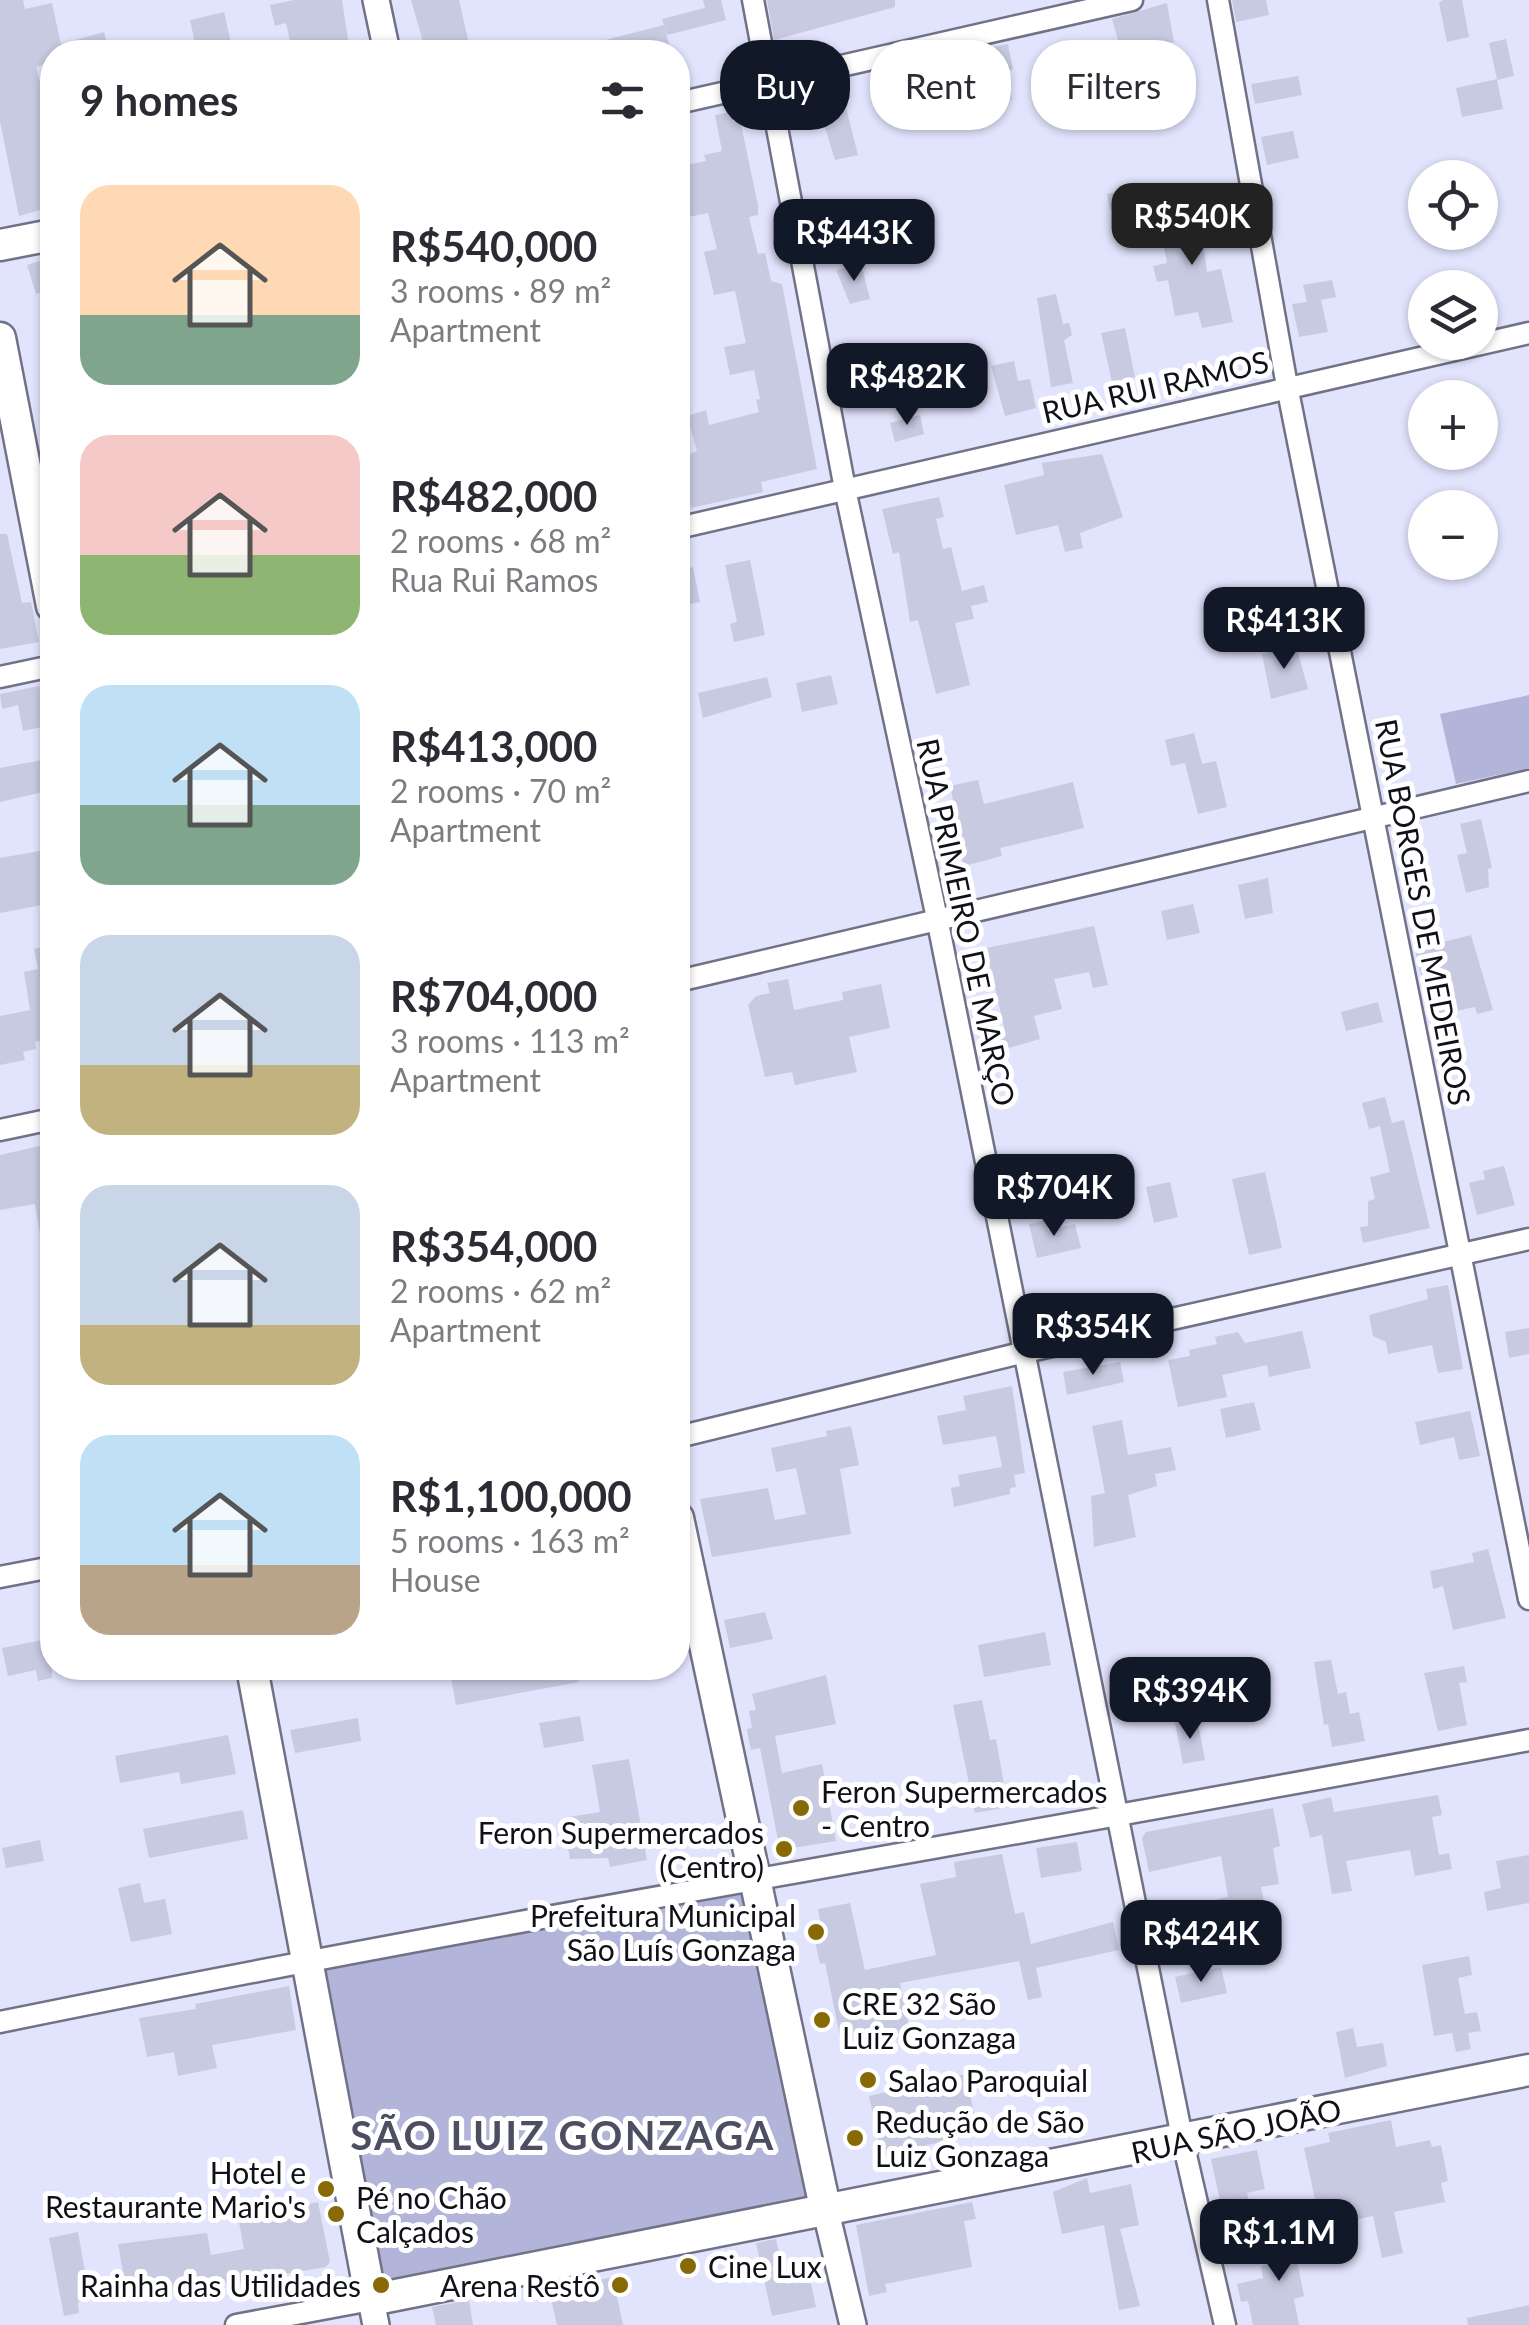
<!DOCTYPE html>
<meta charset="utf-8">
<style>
body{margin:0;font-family:Lato,sans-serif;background:#f2f2f3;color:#2b2b33;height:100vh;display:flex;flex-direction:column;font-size:38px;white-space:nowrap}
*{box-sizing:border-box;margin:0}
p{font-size:32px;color:#7c7c81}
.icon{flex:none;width:55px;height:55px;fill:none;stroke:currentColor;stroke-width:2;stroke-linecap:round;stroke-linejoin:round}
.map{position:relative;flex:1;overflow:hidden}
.side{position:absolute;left:40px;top:40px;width:650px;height:1640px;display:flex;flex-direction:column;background:#fff;border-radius:40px;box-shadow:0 2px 8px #0004}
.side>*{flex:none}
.top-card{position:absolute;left:720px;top:40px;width:658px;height:90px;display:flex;gap:20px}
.tools{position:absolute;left:1408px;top:160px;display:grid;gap:20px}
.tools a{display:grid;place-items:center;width:90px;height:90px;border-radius:50%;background:#fff;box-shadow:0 2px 8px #0004;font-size:50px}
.price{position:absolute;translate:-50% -85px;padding:0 22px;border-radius:20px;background:#111827;color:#fff;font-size:32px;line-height:65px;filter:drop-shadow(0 2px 5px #0008)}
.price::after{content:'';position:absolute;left:50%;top:60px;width:30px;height:22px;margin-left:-15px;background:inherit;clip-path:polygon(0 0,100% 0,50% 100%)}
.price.active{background:#222;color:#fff}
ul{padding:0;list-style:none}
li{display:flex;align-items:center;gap:30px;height:250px;padding:0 40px}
li span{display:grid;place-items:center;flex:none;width:280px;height:200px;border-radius:30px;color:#555}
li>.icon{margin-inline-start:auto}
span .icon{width:120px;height:120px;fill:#fffc;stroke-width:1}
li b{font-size:42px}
h2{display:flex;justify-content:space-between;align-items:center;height:120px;padding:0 40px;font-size:42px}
.tag{padding:0 35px;border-radius:40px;background:#fff;box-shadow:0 2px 8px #0004;font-size:35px;line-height:90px}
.tag.active{background:#111827;color:#fff}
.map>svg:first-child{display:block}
.green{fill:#b2b4da}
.building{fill:#c8cae2}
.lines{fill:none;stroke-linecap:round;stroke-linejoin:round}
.minor-casing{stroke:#717288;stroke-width:25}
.tertiary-casing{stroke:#717288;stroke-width:30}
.secondary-casing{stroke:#717288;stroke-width:35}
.minor{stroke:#fff;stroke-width:20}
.tertiary{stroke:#fff;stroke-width:25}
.secondary{stroke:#fff;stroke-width:30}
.poi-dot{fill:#876905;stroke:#fff;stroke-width:4}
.labels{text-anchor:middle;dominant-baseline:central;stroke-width:10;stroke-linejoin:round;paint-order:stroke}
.street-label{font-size:30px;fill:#0f1018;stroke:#fff}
.poi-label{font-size:30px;fill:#0f1018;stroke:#fff;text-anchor:start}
.district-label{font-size:40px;font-weight:bold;letter-spacing:2.5px;fill:#4d4e62;stroke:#fff}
</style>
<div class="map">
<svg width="1529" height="2325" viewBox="0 0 1529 2325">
<rect width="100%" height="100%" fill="#e2e4fd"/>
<!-- green -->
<g class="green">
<polygon points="1529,695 1529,768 1456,784 1440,714"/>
<polygon points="753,1890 815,2199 375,2292 313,1968"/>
</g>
<!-- building -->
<g class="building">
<polygon points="0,0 23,0 25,9 52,3 61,44 104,32 109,52 52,52 52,62 36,67 52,128 52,151 41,154 52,207 19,216 0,121"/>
<polygon points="294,0 342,0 350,52 292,50 286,23 275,26 270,5"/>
<polygon points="411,0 459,0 471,52 426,52"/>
<polygon points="703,0 721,0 726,20 667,35 662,19 705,8"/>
<polygon points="767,0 895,0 895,7 774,40"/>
<polygon points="1232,0 1266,0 1269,15 1236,22"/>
<polygon points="1443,0 1462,0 1469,37 1447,42 1439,3"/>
<polygon points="1167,3 1174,42 1161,44 1171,85 1133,94 1112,19"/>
<polygon points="224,12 233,52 197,52 190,20"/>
<polygon points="664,25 671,52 578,52 578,47"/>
<polygon points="1506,39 1514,76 1497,80 1503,109 1462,117 1456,88 1497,79 1489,43"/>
<polygon points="1008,44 1013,69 1007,71 1012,99 990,104 993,122 973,126 970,110 947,115 942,89 991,79 984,49"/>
<polygon points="1074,51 1082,87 1057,93 1050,56"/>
<polygon points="1298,76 1302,95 1255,104 1251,84"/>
<polygon points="839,80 858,155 835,160 823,121 804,125 795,90"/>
<polygon points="731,112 733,121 740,120 758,205 758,215 749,217 758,254 765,253 771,281 782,284 817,469 761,482 763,492 691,508 678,460 697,451 687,416 706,410 709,425 759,412 756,400 760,399 754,370 730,375 724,347 746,343 735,291 714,295 704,252 717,249 708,213 678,219 678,167 706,161 704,155 722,151 715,115"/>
<polygon points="1293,131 1299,158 1267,165 1261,137"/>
<polygon points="1151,185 1154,201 1110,210 1107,194"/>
<polygon points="1196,192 1207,272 1221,269 1233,322 1202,328 1198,312 1175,316 1168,280 1157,282 1153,266 1167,263 1164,247 1177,244 1167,199"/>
<polygon points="52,257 52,289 36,294 27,265"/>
<polygon points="861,264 870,299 850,304 836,270"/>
<polygon points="1332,280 1336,297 1321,300 1328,332 1299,337 1292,304 1307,302 1303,285"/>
<polygon points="1056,294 1063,324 1069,323 1072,335 1064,340 1073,383 1051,387 1037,298"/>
<polygon points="1125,328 1135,377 1112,382 1101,333"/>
<polygon points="1014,361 1018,381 1030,379 1036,408 1005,416 991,366"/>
<polygon points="920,415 924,434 895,442 890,423"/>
<polygon points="1102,454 1123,517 1080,533 1083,548 1065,552 1058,525 1016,535 1004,485 1044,475 1042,463"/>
<polygon points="939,497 944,517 936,519 943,549 951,547 962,591 984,585 988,602 971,606 974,619 955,623 970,685 936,694 918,620 910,622 899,552 893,554 882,509"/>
<polygon points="0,534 7,534 22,603 31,602 39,642 0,649"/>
<polygon points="750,560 765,635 734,642 730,624 737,622 725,565"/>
<polygon points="693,567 700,602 682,606 678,570"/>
<polygon points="1296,645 1308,689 1271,699 1262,654"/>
<polygon points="831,675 838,704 802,712 796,683"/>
<polygon points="767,677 772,697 703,718 698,693"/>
<polygon points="39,686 47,726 23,731 18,705 2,709 0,694"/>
<polygon points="1194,733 1202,764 1216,761 1227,807 1198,814 1185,763 1171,766 1165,740"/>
<polygon points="52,758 52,790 0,802 0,768"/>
<polygon points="978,780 984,804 1073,782 1084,828 1000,848 1002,856 964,866 955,833 943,836 939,813 955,809 950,786"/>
<polygon points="1481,819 1492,868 1488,869 1489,887 1466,893 1457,855 1467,853 1460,824"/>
<polygon points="45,850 52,903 0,913 0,858"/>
<polygon points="1268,878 1273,913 1245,919 1238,885"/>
<polygon points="1193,904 1200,933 1167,940 1161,911"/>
<polygon points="1094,926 1108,985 1093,988 1089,972 1054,979 1062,1009 1034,1016 1040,1039 995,1052 989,1031 1004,1027 986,948"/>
<polygon points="1471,935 1493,1010 1477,1014 1475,1007 1431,1016 1415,949"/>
<polygon points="52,945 52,1018 48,1018 52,1039 35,1042 36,1049 23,1052 25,1060 0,1065 0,1016 30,1010 24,972 38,969 34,949"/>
<polygon points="788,979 794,1010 843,1000 842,992 881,984 890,1028 849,1037 857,1072 795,1085 792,1072 765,1077 748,1005 756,996 770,993 767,983"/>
<polygon points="1378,1002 1383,1022 1346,1031 1341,1012"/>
<polygon points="1385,1097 1392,1123 1404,1120 1430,1228 1363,1243 1360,1227 1368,1226 1368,1201 1375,1199 1370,1177 1390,1172 1380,1126 1369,1129 1362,1103"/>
<polygon points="52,1143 52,1256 44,1257 35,1204 0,1210 0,1155"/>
<polygon points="1504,1166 1515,1205 1477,1215 1469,1183 1485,1179 1483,1171"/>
<polygon points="1265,1172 1282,1248 1249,1255 1232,1179"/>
<polygon points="1170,1182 1178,1217 1154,1223 1146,1187"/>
<polygon points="1046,1220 1048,1230 1075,1224 1081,1248 1037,1258 1029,1224"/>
<polygon points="1448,1285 1463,1369 1438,1373 1432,1345 1388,1354 1386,1342 1373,1336 1369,1315 1428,1299 1426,1289"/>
<polygon points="1529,1328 1529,1354 1509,1358 1505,1332"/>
<polygon points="1302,1331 1311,1368 1269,1377 1267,1365 1222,1375 1227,1397 1178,1407 1168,1360 1190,1356 1189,1350 1217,1344 1215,1337 1238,1332 1245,1343"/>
<polygon points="1120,1362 1124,1382 1067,1395 1063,1372"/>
<polygon points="1012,1386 1025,1473 1014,1475 1016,1487 1010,1488 1010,1494 954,1507 951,1488 960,1486 958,1475 1002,1467 996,1436 943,1445 937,1416 966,1410 963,1396"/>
<polygon points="1254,1402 1261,1430 1226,1438 1220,1409"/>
<polygon points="1470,1411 1480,1456 1459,1460 1454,1437 1420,1445 1415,1422"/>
<polygon points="1122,1420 1128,1455 1171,1447 1176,1470 1155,1474 1157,1486 1128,1495 1136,1537 1094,1547 1091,1496 1105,1493 1092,1426"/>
<polygon points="851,1426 859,1465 840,1469 851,1534 712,1557 700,1499 768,1488 775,1520 806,1514 796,1468 776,1472 771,1448 827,1436 826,1431"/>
<polygon points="1488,1549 1506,1618 1453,1630 1443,1586 1433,1589 1430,1571 1474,1562 1472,1553"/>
<polygon points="765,1612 773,1639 730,1648 724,1620"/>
<polygon points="1045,1632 1051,1665 984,1677 978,1645"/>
<polygon points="52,1638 52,1678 38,1681 36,1670 8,1676 2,1648"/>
<polygon points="1331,1660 1338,1694 1346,1692 1350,1714 1359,1712 1365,1741 1332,1747 1328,1724 1324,1725 1314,1662"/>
<polygon points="1464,1666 1467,1682 1459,1683 1467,1725 1438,1731 1424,1673"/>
<polygon points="449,1668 474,1668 476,1676 519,1668 576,1668 579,1682 456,1705"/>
<polygon points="826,1675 836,1724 775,1736 782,1773 822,1764 836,1841 780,1850 760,1748 751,1750 748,1736 747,1729 752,1728 749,1711 756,1710 752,1694"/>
<polygon points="982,1700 990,1740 996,1739 1008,1807 975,1813 953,1705"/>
<polygon points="580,1716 584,1741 544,1748 539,1723"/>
<polygon points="358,1718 361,1741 295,1753 290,1730"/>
<polygon points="1197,1719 1205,1760 1183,1764 1175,1723"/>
<polygon points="228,1735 236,1774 181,1784 179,1772 120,1783 115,1756"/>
<polygon points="629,1759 647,1860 610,1867 608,1858 570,1859 563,1818 600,1812 592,1765"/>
<polygon points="1438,1795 1442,1815 1432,1817 1439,1855 1449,1853 1452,1869 1415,1876 1410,1850 1346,1861 1352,1891 1332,1894 1322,1835 1310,1838 1302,1804 1331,1797 1334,1812"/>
<polygon points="1273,1808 1280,1846 1273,1848 1279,1884 1261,1887 1265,1907 1221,1915 1218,1899 1228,1897 1221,1856 1149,1872 1142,1838 1146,1832"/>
<polygon points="243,1810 248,1839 149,1858 143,1829"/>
<polygon points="40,1840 44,1861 6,1868 2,1848"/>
<polygon points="1077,1842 1082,1871 1041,1878 1036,1848"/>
<polygon points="1002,1854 1015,1914 1024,1912 1031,1944 1113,1922 1119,1950 1036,1968 1042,1997 1028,2000 1019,1961 900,1983 911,2036 843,2051 825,1963 820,1964 812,1928 821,1926 818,1909 850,1903 865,1970 936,1955 920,1884 956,1877 954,1862"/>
<polygon points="1529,1855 1529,1903 1487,1911 1484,1892 1501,1888 1496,1861"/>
<polygon points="140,1883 144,1903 165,1899 172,1934 131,1942 118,1888"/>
<polygon points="1469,1956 1472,1975 1458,1978 1465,2014 1477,2012 1481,2031 1468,2033 1471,2049 1456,2052 1452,2033 1434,2036 1422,1965"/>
<polygon points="1221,1967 1227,1993 1181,2003 1175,1977"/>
<polygon points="289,1986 296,2030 212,2045 217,2068 178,2076 174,2052 147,2057 139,2018 196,2009 195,2004"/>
<polygon points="1353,2028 1357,2047 1383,2043 1387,2066 1345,2078 1336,2032"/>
<polygon points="965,2074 979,2133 882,2156 869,2096"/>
<polygon points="1391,2120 1396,2147 1430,2140 1432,2147 1441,2145 1448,2181 1441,2183 1445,2202 1394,2212 1403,2253 1382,2258 1373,2216 1321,2227 1304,2148 1330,2142 1328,2133"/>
<polygon points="1257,2150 1265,2189 1247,2193 1256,2237 1229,2243 1211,2159"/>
<polygon points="1087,2178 1090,2193 1131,2184 1139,2225 1120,2229 1140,2306 1119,2310 1104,2225 1062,2234 1053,2192"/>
<polygon points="318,2202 330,2262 326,2267 128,2301 118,2244 207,2233 211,2255 244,2249 238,2217"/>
<polygon points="972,2202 976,2219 964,2221 972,2267 885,2284 887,2292 869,2296 856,2225"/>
<polygon points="78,2232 90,2300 78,2302 79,2313 64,2316 49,2238"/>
<polygon points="1321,2235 1325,2249 1296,2256 1304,2296 1294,2299 1299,2325 1253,2325 1248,2301 1241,2302 1237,2284 1263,2278 1261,2266 1273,2264 1269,2246"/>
<polygon points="776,2239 786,2284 810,2279 816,2307 772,2316 756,2243"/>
<polygon points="613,2277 623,2325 557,2325 549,2290"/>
<polygon points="469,2300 473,2325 436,2325 432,2307"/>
<polygon points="1529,2305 1529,2325 1468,2325 1467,2318"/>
</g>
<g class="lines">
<!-- minor casing -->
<g class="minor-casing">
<g id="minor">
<polyline points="753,0 845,489 938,923 1183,2142 1225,2325"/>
<polyline points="1218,0 1287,386 1529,1599"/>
<polyline points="678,103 1132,0"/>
<polyline points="678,528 1529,333"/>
<polyline points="0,677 52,666"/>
<polyline points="678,981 1529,781"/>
<polyline points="0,1130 52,1119"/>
<polyline points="678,1437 1025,1352 1529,1239"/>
<polyline points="0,1577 52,1567"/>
<path d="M 0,2022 C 508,1918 1020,1836 1529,1740"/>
<polyline points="236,2325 371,2300"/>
</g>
</g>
<!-- tertiary casing -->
<g class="tertiary-casing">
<g id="tertiary">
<polyline points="376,0 387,52"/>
<polyline points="826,2212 853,2325"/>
<polyline points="371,2300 376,2325"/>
</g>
</g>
<!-- secondary casing -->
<g class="secondary-casing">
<g id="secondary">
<polyline points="0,245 52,235"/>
<polyline points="0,338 52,606"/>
<polyline points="678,1518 826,2212"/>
<polyline points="252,1668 371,2300 1529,2070"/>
</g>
</g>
<!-- minor -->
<use href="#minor" class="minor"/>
<!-- tertiary -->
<use href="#tertiary" class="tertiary"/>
<!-- secondary -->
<use href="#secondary" class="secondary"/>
</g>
<!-- markers -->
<g class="poi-dot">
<circle cx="801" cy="1808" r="10"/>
<circle cx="784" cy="1849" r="10"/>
<circle cx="816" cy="1932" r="10"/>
<circle cx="822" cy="2020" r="10"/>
<circle cx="868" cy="2080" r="10"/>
<circle cx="855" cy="2138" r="10"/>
<circle cx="326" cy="2189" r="10"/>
<circle cx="336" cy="2214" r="10"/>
<circle cx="688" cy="2266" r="10"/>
<circle cx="381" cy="2285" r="10"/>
<circle cx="620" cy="2285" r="10"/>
</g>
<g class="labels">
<!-- street labels -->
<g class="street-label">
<text transform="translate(1155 386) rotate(-13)">RUA RUI RAMOS</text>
<text transform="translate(1424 912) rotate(79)">RUA BORGES DE MEDEIROS</text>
<text transform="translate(967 922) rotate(78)">RUA PRIMEIRO DE MARÇO</text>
<text transform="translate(1236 2130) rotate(-12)">RUA SÃO JOÃO</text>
</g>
<!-- poi labels -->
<g class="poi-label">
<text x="821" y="1791">Feron Supermercados<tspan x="821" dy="34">- Centro</tspan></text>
<text x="764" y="1832" text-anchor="end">Feron Supermercados<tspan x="764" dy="34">(Centro)</tspan></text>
<text x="796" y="1915" text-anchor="end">Prefeitura Municipal<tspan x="796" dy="34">São Luís Gonzaga</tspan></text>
<text x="842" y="2003">CRE 32 São<tspan x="842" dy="34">Luiz Gonzaga</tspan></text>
<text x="888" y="2080">Salao Paroquial</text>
<text x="875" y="2121">Redução de São<tspan x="875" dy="34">Luiz Gonzaga</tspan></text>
<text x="306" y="2172" text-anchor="end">Hotel e<tspan x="306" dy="34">Restaurante Mario's</tspan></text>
<text x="356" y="2197">Pé no Chão<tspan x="356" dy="34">Calçados</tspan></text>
<text x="708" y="2266">Cine Lux</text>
<text x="361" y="2285" text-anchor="end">Rainha das Utilidades</text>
<text x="600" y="2285" text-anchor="end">Arena Restô</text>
</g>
<!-- district labels -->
<g class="district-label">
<text x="563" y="2135">SÃO LUIZ GONZAGA</text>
</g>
</g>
</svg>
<div class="tools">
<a><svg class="icon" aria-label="locate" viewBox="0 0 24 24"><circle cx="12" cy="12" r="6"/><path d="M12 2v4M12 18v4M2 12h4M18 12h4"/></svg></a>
<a><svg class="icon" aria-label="layers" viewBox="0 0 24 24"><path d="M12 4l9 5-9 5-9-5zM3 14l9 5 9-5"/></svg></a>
<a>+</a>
<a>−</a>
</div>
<b class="price active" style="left:1192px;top:268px">R$540K</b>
<b class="price" style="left:854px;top:284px">R$443K</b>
<b class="price" style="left:907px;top:428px">R$482K</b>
<b class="price" style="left:1284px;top:672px">R$413K</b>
<b class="price" style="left:1054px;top:1239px">R$704K</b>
<b class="price" style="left:1093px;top:1378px">R$354K</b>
<b class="price" style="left:1190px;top:1742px">R$394K</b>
<b class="price" style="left:1201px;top:1985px">R$424K</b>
<b class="price" style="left:1279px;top:2284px">R$1.1M</b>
<div class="top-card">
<a class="tag active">Buy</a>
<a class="tag">Rent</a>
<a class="tag">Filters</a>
</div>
<section class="side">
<h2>9 homes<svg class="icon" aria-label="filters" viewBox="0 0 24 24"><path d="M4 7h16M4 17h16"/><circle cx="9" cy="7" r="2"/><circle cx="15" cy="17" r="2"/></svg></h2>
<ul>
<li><span style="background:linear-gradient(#ffd9b3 65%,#7fa58c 0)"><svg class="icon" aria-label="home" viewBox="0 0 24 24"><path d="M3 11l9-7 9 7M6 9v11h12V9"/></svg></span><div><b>R$540,000</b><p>3 rooms · 89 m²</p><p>Apartment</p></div></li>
<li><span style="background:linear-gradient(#f6c9c9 60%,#8fb573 0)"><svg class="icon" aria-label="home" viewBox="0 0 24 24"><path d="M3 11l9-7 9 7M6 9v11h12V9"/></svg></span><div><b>R$482,000</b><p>2 rooms · 68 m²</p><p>Rua Rui Ramos</p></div></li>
<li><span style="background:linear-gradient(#bfe0f5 60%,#7fa58c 0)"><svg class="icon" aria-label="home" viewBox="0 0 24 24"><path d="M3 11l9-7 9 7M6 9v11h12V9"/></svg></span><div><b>R$413,000</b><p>2 rooms · 70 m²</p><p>Apartment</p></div></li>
<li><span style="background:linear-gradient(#c9d6e8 65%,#c2b280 0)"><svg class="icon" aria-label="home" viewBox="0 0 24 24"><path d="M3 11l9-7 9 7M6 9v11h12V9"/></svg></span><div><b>R$704,000</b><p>3 rooms · 113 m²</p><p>Apartment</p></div></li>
<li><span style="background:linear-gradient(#c9d6e8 70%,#c2b280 0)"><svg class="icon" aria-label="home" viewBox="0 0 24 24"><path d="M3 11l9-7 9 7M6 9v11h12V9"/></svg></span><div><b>R$354,000</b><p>2 rooms · 62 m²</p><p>Apartment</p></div></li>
<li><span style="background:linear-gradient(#bfe0f5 65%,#b9a48a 0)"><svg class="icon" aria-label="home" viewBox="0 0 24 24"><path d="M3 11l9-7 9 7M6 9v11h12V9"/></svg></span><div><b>R$1,100,000</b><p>5 rooms · 163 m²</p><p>House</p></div></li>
</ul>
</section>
</div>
